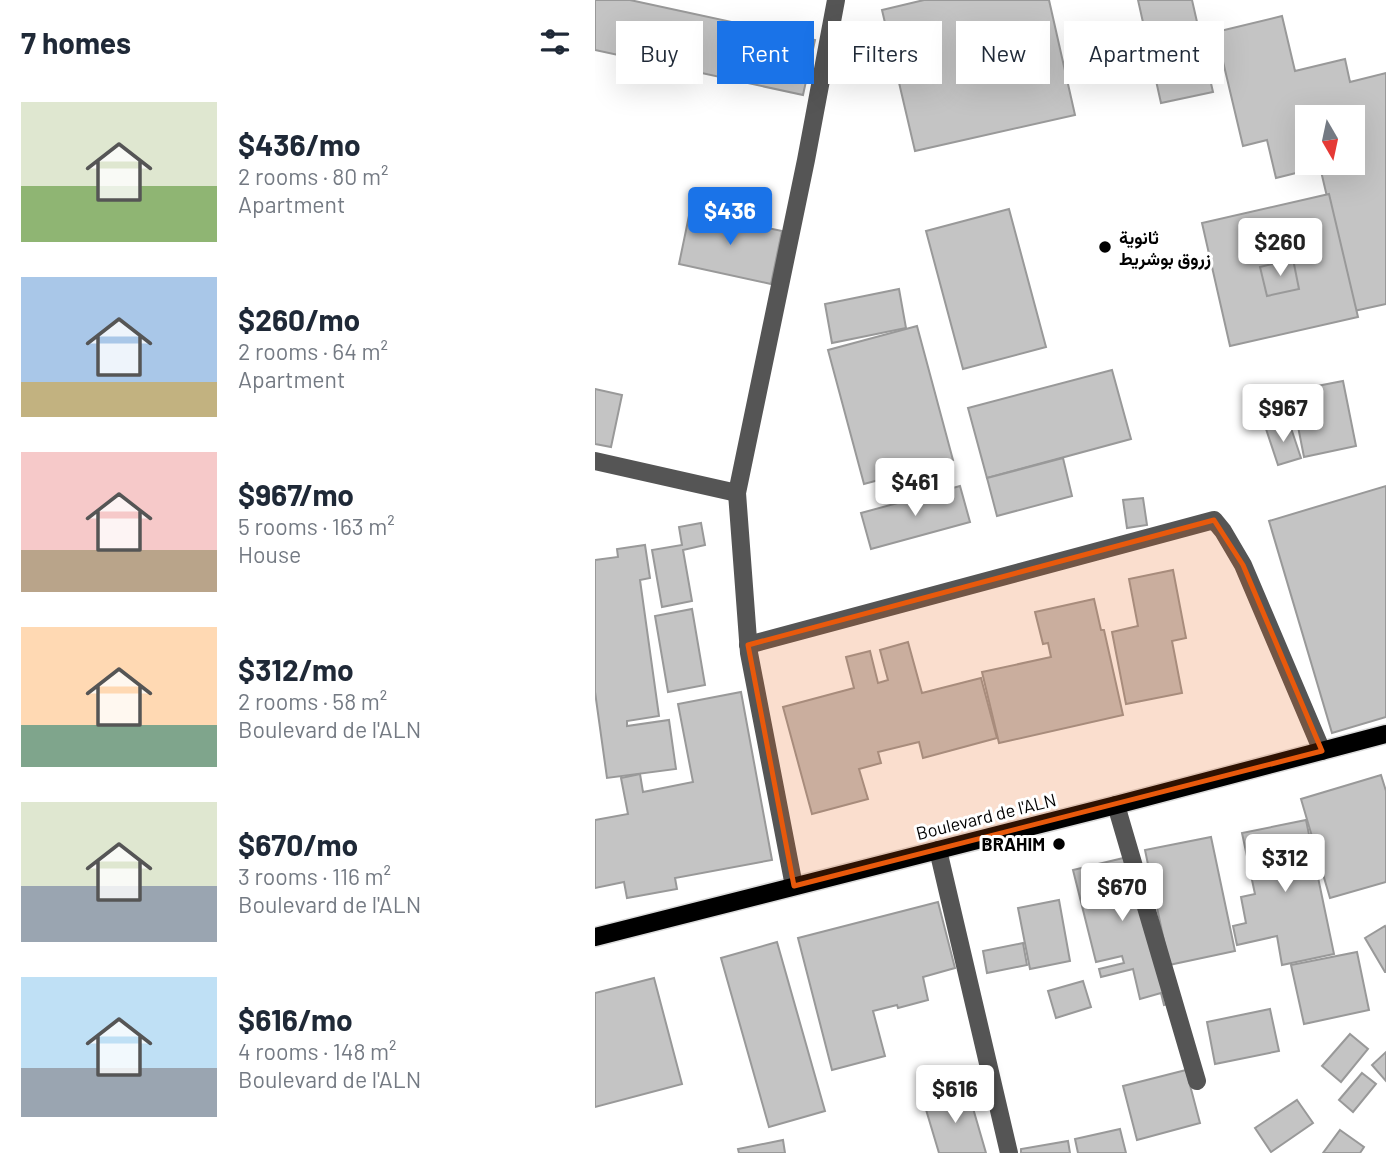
<!DOCTYPE html>
<meta charset="utf-8">
<style>
body{margin:0;font-family:Barlow,Vazirmatn,sans-serif;background:#f2f2f3;color:#1f2937;height:100vh;display:flex;flex-direction:column;font-size:26px;white-space:nowrap}
*{box-sizing:border-box;margin:0}
p{font-size:23px;color:#747a83}
.icon{flex:none;width:38px;height:38px;fill:none;stroke:currentColor;stroke-width:2;stroke-linecap:round;stroke-linejoin:round}
.map{position:relative;flex:1;overflow:hidden}
.side{display:flex;flex-direction:column;background:#fff;width:595px}
.side>*{flex:none}
.hud{position:absolute;left:21px;top:21px;width:665px;height:63px;display:flex;gap:14px}
.needle{width:46px;rotate:171deg}
.controls{position:absolute;left:700px;top:105px;display:grid;gap:14px}
.controls a{display:grid;place-items:center;width:70px;height:70px;border-radius:0px;background:#fff;box-shadow:0 7px 28px #0002;font-size:35px}
.price{position:absolute;translate:-50% -60px;padding:0 16px;border-radius:7px;background:#fff;color:#222;font-size:23px;line-height:46px;filter:drop-shadow(0 2px 4px #0008)}
.price::after{content:'';position:absolute;left:50%;top:42px;width:21px;height:16px;margin-left:-10px;background:inherit;clip-path:polygon(0 0,100% 0,50% 100%)}
.price.on{background:#1a73e8;color:#fff}
ul{padding:0;list-style:none}
li{display:flex;align-items:center;gap:21px;height:175px;padding:0 21px}
li span{display:grid;place-items:center;flex:none;width:196px;height:140px;border-radius:0px;color:#555}
li>.icon{margin-inline-start:auto}
span .icon{width:84px;height:84px;fill:#fffc;stroke-width:1}
li b{font-size:30px}
h2{display:flex;justify-content:space-between;align-items:center;height:84px;padding:0 21px;font-size:30px}
.pill{padding:0 24px;border-radius:0px;background:#fff;box-shadow:0 7px 28px #0002;font-size:24px;line-height:63px}
.pill.on{background:#1a73e8;color:#fff}
main{display:flex;flex:1;min-height:0}
.map>svg:first-child{display:block}
.building{fill:#c4c4c4;stroke:#999;stroke-width:2;fill-rule:evenodd}
.lines{fill:none;stroke-linecap:round;stroke-linejoin:round}
.major-casing{stroke:#dbdbdb;stroke-width:21}
.minor{stroke:#555;stroke-width:18}
.major{stroke:#000;stroke-width:18}
.marked{fill:#e8590c;fill-opacity:0.2;stroke:#e8590c;stroke-width:5;stroke-linejoin:round}
.poi-dot{fill:#000;stroke:#fff;stroke-width:2.5}
.labels{text-anchor:middle;dominant-baseline:central;stroke-width:6;stroke-linejoin:round;paint-order:stroke}
.poi-label{font-size:18px;font-weight:bold;fill:#000;stroke:#fff;text-anchor:start}
.street-label{font-size:18px;fill:#000;stroke:#fff}
</style>
<main>
<section class="side">
<h2>7 homes<svg class="icon" aria-label="filters" viewBox="0 0 24 24"><path d="M4 7h16M4 17h16"/><circle cx="9" cy="7" r="2"/><circle cx="15" cy="17" r="2"/></svg></h2>
<ul>
<li><span style="background:linear-gradient(#dfe7d0 60%,#8fb573 0)"><svg class="icon" aria-label="home" viewBox="0 0 24 24"><path d="M3 11l9-7 9 7M6 9v11h12V9"/></svg></span><div><b>$436/mo</b><p>2 rooms · 80 m²</p><p>Apartment</p></div></li>
<li><span style="background:linear-gradient(#a9c7e8 75%,#c2b280 0)"><svg class="icon" aria-label="home" viewBox="0 0 24 24"><path d="M3 11l9-7 9 7M6 9v11h12V9"/></svg></span><div><b>$260/mo</b><p>2 rooms · 64 m²</p><p>Apartment</p></div></li>
<li><span style="background:linear-gradient(#f6c9c9 70%,#b9a48a 0)"><svg class="icon" aria-label="home" viewBox="0 0 24 24"><path d="M3 11l9-7 9 7M6 9v11h12V9"/></svg></span><div><b>$967/mo</b><p>5 rooms · 163 m²</p><p>House</p></div></li>
<li><span style="background:linear-gradient(#ffd9b3 70%,#7fa58c 0)"><svg class="icon" aria-label="home" viewBox="0 0 24 24"><path d="M3 11l9-7 9 7M6 9v11h12V9"/></svg></span><div><b>$312/mo</b><p>2 rooms · 58 m²</p><p>Boulevard de l'ALN</p></div></li>
<li><span style="background:linear-gradient(#dfe7d0 60%,#9aa5b1 0)"><svg class="icon" aria-label="home" viewBox="0 0 24 24"><path d="M3 11l9-7 9 7M6 9v11h12V9"/></svg></span><div><b>$670/mo</b><p>3 rooms · 116 m²</p><p>Boulevard de l'ALN</p></div></li>
<li><span style="background:linear-gradient(#bfe0f5 65%,#9aa5b1 0)"><svg class="icon" aria-label="home" viewBox="0 0 24 24"><path d="M3 11l9-7 9 7M6 9v11h12V9"/></svg></span><div><b>$616/mo</b><p>4 rooms · 148 m²</p><p>Boulevard de l'ALN</p></div></li>
</ul>
</section>
<div class="map">
<svg width="791" height="1153" viewBox="0 0 791 1153">
<rect width="100%" height="100%" fill="#fff"/>
<!-- building -->
<g class="building">
<polygon points="0,0 35,0 220,40 208,95 0,50"/>
<polygon points="329,0 454,0 480,115 320,151 287,10"/>
<polygon points="543,0 597,0 618,92 566,103"/>
<path d="M 687,16 L 700,71 L 750,59 L 755,82 L 791,73 L 791,304 L 759,311 L 725,167 L 681,178 L 672,140 L 648,146 L 621,32 ZM 712,117 L 758,117 L 758,163 L 712,163 Z"/>
<polygon points="734,194 763,317 635,346 607,223"/>
<polygon points="414,209 451,347 368,369 331,231"/>
<polygon points="95,211 187,231 176,284 84,264"/>
<polygon points="698,259 704,289 672,296 665,267"/>
<polygon points="304,289 311,328 237,343 230,304"/>
<polygon points="322,326 358,460 269,484 233,350"/>
<polygon points="517,370 536,439 392,478 373,408"/>
<polygon points="748,381 761,446 709,457 696,391"/>
<polygon points="0,389 27,395 16,447 0,444"/>
<polygon points="694,422 706,458 683,465 671,429"/>
<polygon points="468,458 477,496 402,516 392,478"/>
<polygon points="365,486 375,522 276,549 266,513"/>
<polygon points="791,486 791,717 737,733 674,521"/>
<polygon points="548,498 552,525 532,528 528,500"/>
<polygon points="106,523 110,545 88,550 97,601 67,607 57,550 87,545 84,527"/>
<polygon points="50,545 55,578 45,580 64,716 32,721 32,726 74,720 81,769 12,778 0,692 0,560 23,557 22,549"/>
<polygon points="578,570 591,638 577,641 587,693 531,704 517,632 543,626 534,579"/>
<polygon points="499,599 506,630 509,630 528,715 404,743 387,672 456,657 453,643 448,644 440,612"/>
<polygon points="97,609 110,685 73,692 60,616"/>
<polygon points="313,642 327,693 386,678 402,738 328,758 324,742 283,752 286,763 264,769 273,799 217,814 188,707 259,688 251,657 275,651 283,683 293,680 285,650"/>
<polygon points="146,692 177,860 80,878 82,889 32,898 29,882 0,888 0,820 33,814 26,778 45,774 48,792 98,782 83,704"/>
<polygon points="786,775 791,791 791,882 735,898 706,799"/>
<polygon points="711,820 739,954 687,965 682,936 642,945 638,926 651,923 646,897 660,894 647,833"/>
<polygon points="616,837 640,951 574,965 550,850"/>
<polygon points="541,855 577,1003 569,1005 566,993 545,999 538,969 506,977 504,969 529,963 527,956 501,962 478,870"/>
<polygon points="464,900 475,961 435,969 423,908"/>
<polygon points="343,902 360,968 328,977 333,1000 303,1008 302,1005 278,1011 290,1056 237,1070 203,938"/>
<polygon points="790,926 791,928 791,972 790,972 770,938"/>
<polygon points="182,942 230,1111 174,1127 126,958"/>
<polygon points="428,943 432,965 392,973 388,951"/>
<polygon points="762,952 774,1010 709,1024 696,965"/>
<polygon points="59,978 87,1084 0,1107 0,993"/>
<polygon points="488,981 496,1007 461,1018 453,991"/>
<polygon points="675,1009 684,1051 620,1064 612,1022"/>
<polygon points="755,1034 773,1049 746,1082 727,1066"/>
<polygon points="791,1052 791,1081 777,1065"/>
<polygon points="591,1070 605,1123 542,1140 528,1086"/>
<polygon points="767,1073 781,1084 758,1112 744,1100"/>
<polygon points="373,1091 391,1153 344,1153 329,1103"/>
<polygon points="702,1100 718,1123 676,1152 660,1128"/>
<polygon points="525,1129 531,1153 483,1153 480,1139"/>
<polygon points="745,1130 769,1147 765,1153 728,1153"/>
<polygon points="188,1140 190,1153 144,1153 143,1149"/>
<polygon points="473,1141 475,1153 426,1153 426,1149"/>
</g>
<g class="lines">
<!-- major casing -->
<g class="major-casing">
<polyline id="major" points="0,937 521,805 791,734"/>
</g>
<!-- minor -->
<g class="minor">
<polyline points="0,461 142,493"/>
<polyline points="153,645 619,520 628,531 648,565 727,751"/>
<polyline points="521,805 602,1081"/>
<polyline points="343,850 414,1153"/>
<polyline points="199,886 154,653 142,493 211,160 241,0"/>
</g>
<!-- major -->
<use href="#major" class="major"/>
</g>
<!-- marked area -->
<path class="marked" d="M 619,520 L 648,565 L 727,751 L 199,886 L 153,645 Z"/>
<!-- markers -->
<g class="poi-dot">
<circle cx="510" cy="247" r="7"/>
<circle cx="464" cy="844" r="7"/>
</g>
<g class="labels">
<!-- poi labels -->
<g class="poi-label">
<text x="524" y="237">ثانوية<tspan x="524" dy="21">زروق بوشريط</tspan></text>
<text x="450" y="844" text-anchor="end">BRAHIM</text>
</g>
<!-- street labels -->
<g class="street-label">
<text transform="translate(391 816) rotate(-14)">Boulevard de l'ALN</text>
</g>
</g>
</svg>
<div class="controls">
<a><svg class="needle" viewBox="-14 -14 28 28"><path d="M0-13l5 13h-10z" fill="#e53935"/><path d="M0 13l5-13h-10z" fill="#747a83"/></svg></a>
</div>
<b class="price on" style="left:135px;top:247px">$436</b>
<b class="price" style="left:685px;top:278px">$260</b>
<b class="price" style="left:688px;top:444px">$967</b>
<b class="price" style="left:320px;top:518px">$461</b>
<b class="price" style="left:690px;top:894px">$312</b>
<b class="price" style="left:527px;top:923px">$670</b>
<b class="price" style="left:360px;top:1125px">$616</b>
<div class="hud">
<a class="pill">Buy</a>
<a class="pill on">Rent</a>
<a class="pill">Filters</a>
<a class="pill">New</a>
<a class="pill">Apartment</a>
</div>
</div>
</main>
